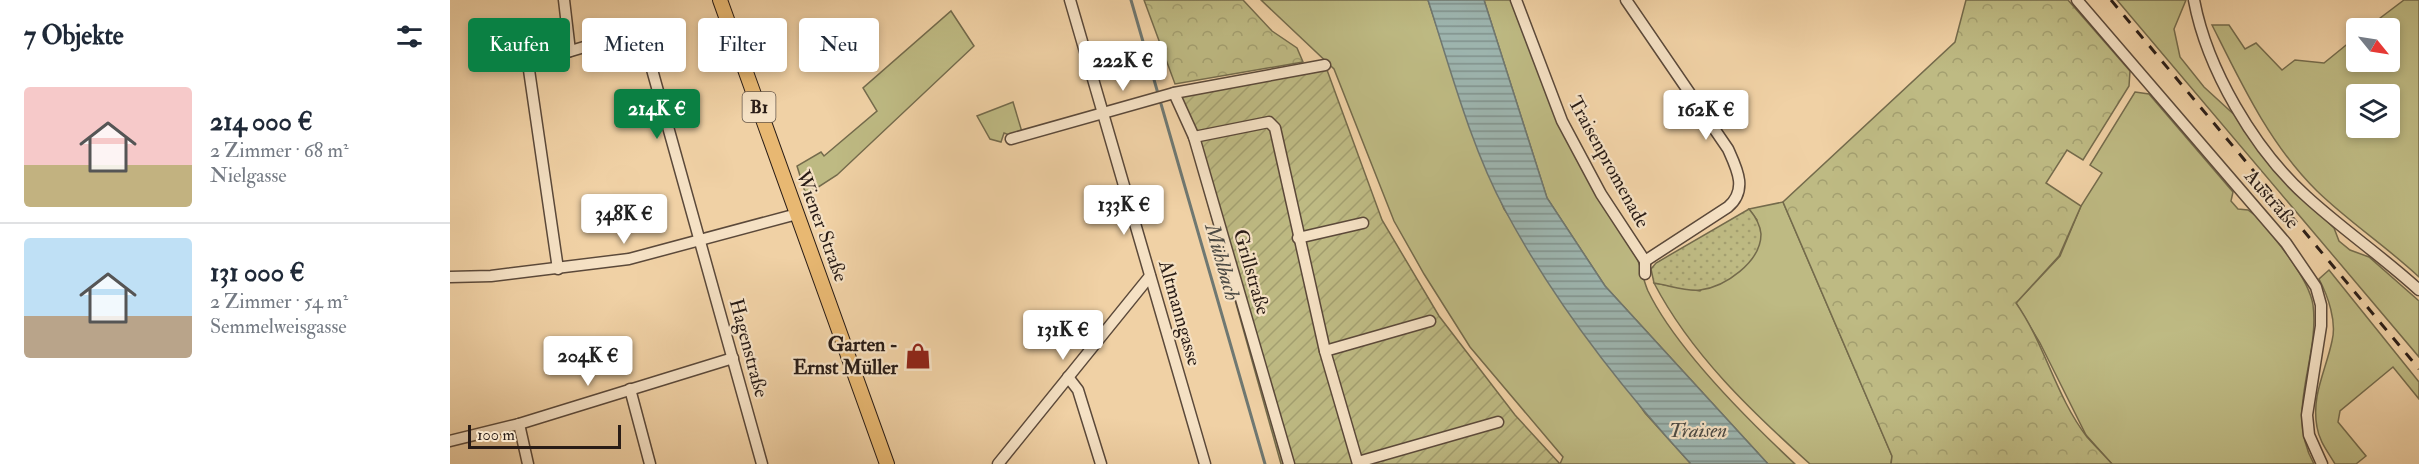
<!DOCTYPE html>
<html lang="de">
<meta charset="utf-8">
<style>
body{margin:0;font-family:"IM FELL Double Pica",serif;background:#f6f6f7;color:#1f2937;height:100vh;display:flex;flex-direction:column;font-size:22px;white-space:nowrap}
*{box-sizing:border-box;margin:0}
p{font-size:20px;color:#747a83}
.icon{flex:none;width:33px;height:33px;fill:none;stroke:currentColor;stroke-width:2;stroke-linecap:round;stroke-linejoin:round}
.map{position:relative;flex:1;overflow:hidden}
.details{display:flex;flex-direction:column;background:#fff;width:450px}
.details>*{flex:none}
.top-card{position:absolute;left:18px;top:18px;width:570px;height:54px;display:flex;gap:12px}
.needle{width:39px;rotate:120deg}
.controls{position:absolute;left:1896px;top:18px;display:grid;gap:12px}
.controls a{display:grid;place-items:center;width:54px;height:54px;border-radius:6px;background:#fff;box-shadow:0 3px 9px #0003;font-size:30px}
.scale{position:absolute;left:18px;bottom:15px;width:153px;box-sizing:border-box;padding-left:6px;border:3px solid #291c16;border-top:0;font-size:16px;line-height:21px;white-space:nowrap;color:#291c16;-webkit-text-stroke:4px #f5e1c4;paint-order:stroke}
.price{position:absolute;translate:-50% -51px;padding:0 14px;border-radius:6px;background:#fff;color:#222;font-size:20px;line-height:39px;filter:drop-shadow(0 2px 3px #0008)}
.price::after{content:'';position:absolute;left:50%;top:36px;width:18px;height:14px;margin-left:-9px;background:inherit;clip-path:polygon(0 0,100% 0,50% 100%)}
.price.selected{background:#0b8043;color:#fff}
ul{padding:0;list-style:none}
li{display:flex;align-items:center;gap:18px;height:150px;padding:0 24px}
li+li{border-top:2px solid #e0e1e3}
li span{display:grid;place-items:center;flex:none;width:168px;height:120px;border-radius:6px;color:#555}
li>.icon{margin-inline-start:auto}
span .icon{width:72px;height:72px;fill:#fffc;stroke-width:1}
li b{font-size:26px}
h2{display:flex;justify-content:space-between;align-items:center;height:72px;padding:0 24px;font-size:26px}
.chip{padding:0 21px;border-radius:6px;background:#fff;box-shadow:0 3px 9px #0003;font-size:21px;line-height:54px}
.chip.selected{background:#0b8043;color:#fff}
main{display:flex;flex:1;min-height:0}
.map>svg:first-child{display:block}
.grass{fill:#beba83;stroke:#746b4c;stroke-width:1.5;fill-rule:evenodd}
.forest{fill:url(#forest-crowns);stroke:#746b4c;stroke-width:1.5}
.park{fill:url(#park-dots);stroke:#746b4c;stroke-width:1.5}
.garden{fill:url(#garden-furrows);stroke:#746b4c;stroke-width:1.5}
.water{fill:url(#water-rules);stroke:#6f7872;stroke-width:1.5}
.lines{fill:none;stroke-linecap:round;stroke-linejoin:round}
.stream{stroke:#6f7872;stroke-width:3}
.minor-casing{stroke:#5b493a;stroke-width:13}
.major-casing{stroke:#291c16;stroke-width:16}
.minor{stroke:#f5e1c4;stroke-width:10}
.major{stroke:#e8b872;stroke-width:14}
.rail{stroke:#291c16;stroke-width:3;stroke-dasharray:10 10;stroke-linecap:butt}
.labels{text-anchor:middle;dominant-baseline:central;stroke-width:4.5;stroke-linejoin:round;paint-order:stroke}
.shield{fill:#f5e1c4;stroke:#66574a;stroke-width:1.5}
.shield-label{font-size:18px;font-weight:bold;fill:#291c16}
.street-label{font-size:20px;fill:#291c16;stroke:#f5e1c4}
.poi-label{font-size:20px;font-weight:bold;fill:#291c16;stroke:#f5e1c4;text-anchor:end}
.water-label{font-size:21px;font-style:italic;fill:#4c4a44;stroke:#f5e1c4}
</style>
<main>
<section class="details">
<h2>7 Objekte<svg class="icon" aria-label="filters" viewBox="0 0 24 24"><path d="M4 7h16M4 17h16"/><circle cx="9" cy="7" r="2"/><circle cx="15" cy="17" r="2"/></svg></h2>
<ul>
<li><span style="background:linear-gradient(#f6c9c9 65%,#c2b280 0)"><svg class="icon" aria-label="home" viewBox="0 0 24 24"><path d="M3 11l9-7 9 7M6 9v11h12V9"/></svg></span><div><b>214 000 €</b><p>2 Zimmer · 68 m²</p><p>Nielgasse</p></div></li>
<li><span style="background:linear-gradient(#bfe0f5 65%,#b9a48a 0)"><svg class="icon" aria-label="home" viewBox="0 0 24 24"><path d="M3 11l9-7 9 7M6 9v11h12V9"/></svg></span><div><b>131 000 €</b><p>2 Zimmer · 54 m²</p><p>Semmelweisgasse</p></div></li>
</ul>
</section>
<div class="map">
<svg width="1969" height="464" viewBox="0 0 1969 464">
<defs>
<pattern id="forest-crowns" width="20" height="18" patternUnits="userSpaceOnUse" patternTransform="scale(1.5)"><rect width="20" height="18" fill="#beba83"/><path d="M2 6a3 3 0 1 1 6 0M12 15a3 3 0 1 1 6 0" fill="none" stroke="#a39f70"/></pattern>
<pattern id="park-dots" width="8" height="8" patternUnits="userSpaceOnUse" patternTransform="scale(1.5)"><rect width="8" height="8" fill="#beba83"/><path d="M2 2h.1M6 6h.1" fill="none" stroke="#a39f70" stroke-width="1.8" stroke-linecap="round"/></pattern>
<pattern id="garden-furrows" width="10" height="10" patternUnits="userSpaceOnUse" patternTransform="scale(1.5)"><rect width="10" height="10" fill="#beba83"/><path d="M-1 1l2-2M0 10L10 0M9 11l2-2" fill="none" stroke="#a39f70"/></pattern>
<pattern id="water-rules" width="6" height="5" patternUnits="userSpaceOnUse" patternTransform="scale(1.5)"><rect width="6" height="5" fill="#9db5af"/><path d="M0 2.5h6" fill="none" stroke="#80928d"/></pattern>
</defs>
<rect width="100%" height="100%" fill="#f0d1a5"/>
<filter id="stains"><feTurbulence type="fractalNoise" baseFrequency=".00333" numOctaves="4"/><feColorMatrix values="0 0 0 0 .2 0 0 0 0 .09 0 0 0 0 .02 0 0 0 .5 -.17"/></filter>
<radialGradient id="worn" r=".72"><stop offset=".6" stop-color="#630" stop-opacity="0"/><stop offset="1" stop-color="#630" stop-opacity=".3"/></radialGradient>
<!-- grass -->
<g class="grass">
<polygon points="811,0 978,0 1017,119 1054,209 1195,413 1241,464 1110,464 1113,457 1020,347 974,274 944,221 884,69"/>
<path d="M 1034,0 L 1061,0 C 1084,62 1107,122 1138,180 C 1153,208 1175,233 1188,261 C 1192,271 1194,282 1198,291 C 1226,349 1298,420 1345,464 L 1318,464 L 1155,286 L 1097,198 Z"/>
<polygon points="1667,0 1736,0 1724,29 1730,57 1754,87 1790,120 1832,178 1884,228 1889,241 1900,250 1919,257 1969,301 1969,357"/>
<path d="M 1954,0 L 1969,0 L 1969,277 C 1937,247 1899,222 1867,191 C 1820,145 1791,83 1762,25 L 1779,25 L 1795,49 L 1806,43 L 1832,70 L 1845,60 L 1874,63 L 1906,37 L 1906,62 L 1940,62 L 1940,28 L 1917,28 ZM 1906,94 L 1940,94 L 1940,128 L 1906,128 Z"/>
<polygon points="501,11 524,46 387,175 356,195 347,166 371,152 374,156 427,111 413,88"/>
<path d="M 1685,92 L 1699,94 L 1783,192 L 1781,201 L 1788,209 L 1798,210 L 1806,216 C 1824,237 1859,278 1863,305 C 1870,360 1834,411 1864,464 L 1662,464 L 1636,435 L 1590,343 L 1566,303 L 1610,256 L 1631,206 L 1652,173 L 1640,165 Z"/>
<polygon points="563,102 572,132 562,136 554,133 551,142 540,139 527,116"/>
<path d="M 1333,202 L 1442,456 L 1441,464 L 1360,464 C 1301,411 1241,354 1204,283 L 1250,291 L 1307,220 L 1299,209 Z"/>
<path d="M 1879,270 L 1969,382 L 1969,399 L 1943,367 L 1890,411 L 1888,422 L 1916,456 L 1906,464 L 1885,464 C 1878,452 1869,441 1867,427 C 1861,396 1876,370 1882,341 C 1887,322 1878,296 1869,279 Z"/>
</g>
<!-- forest -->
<g class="forest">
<polygon points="694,0 793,0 822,31 847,48 853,62 725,84"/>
<path d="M 1516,0 L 1618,0 L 1680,71 L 1679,86 L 1633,160 L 1617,150 L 1596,183 L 1631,206 L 1609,256 L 1566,303 C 1595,344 1606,397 1637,437 C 1645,446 1654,455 1662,464 L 1441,464 L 1442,456 L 1333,202 L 1505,42 Z"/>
</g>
<!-- park -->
<path class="park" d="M 1299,209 C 1305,216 1310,224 1311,234 C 1311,262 1275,287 1250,290 C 1237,292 1218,285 1204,283 L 1201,269 L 1206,263 Z"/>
<!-- garden -->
<polygon class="garden" points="877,70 932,220 989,316 1065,415 1110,464 831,464 739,136 719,90"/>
<!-- water -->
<path class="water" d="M 978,0 L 1034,0 L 1097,198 L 1155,286 L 1318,464 L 1241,464 C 1171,388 1104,302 1055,210 C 1021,147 1000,68 978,0 Z"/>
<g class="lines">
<!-- stream -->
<polyline class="stream" points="681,0 815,464"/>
<!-- minor casing -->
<g class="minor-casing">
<g id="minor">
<polyline points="114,0 120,51"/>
<polyline points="620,0 755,464"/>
<polyline points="1066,0 1112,121 1151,194 1195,261 1195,274"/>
<path d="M 1176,0 L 1278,149 C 1287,169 1298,190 1278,207 L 1195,261"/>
<polyline points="1627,0 1836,243 1866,287 1871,305 1871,326 1857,415 1859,435 1872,464"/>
<path d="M 1744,0 C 1757,69 1804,149 1856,196 C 1892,229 1933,257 1969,290"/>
<polyline points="724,93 744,137 839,464"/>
<polyline points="744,137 819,122 825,128 875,351 908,464"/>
<polyline points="561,139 724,93 875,65"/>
<polyline points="848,238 913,223"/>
<polyline points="108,269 79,70 84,62 191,30 312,464"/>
<polyline points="0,277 41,276 179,259 347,214"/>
<polyline points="875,351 980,321"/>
<polyline points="618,377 628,390 651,464"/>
<polyline points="180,389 200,464"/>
<polyline points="69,424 78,464"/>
<polyline points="0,441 69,424 283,358"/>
<polyline points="908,462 1048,422"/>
<polyline points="548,464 700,276"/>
</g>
</g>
<!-- major casing -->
<g class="major-casing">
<polyline id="major" points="270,0 437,464"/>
</g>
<!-- minor -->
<use href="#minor" class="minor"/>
<!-- major -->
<use href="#major" class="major"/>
<!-- rail -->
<polyline class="rail" points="1661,0 1969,369"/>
</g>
<!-- icons -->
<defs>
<g id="shop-bare" transform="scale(2.07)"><path d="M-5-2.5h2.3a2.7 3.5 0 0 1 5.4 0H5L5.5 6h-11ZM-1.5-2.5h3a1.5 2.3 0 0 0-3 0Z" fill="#8f2418" stroke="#f5e1c4" stroke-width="2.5" paint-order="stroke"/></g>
</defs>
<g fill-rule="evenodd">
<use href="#shop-bare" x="468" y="356"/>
</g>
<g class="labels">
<!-- shield labels -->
<rect class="shield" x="292.5" y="92" width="33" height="30" rx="4.5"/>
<g class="shield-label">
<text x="309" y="107">B1</text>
</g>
<!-- street labels -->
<g class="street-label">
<text transform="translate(1159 162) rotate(61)">Traisenpromenade</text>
<text transform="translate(1822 199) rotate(49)">Austraße</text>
<text transform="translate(372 226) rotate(70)">Wiener Straße</text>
<text transform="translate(802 272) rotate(74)">Grillstraße</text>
<text transform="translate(730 313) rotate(74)">Altmanngasse</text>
<text transform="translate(299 348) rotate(75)">Hagenstraße</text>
</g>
<!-- poi labels -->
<g class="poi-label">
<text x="448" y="344">Garten -<tspan x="448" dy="23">Ernst Müller</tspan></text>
</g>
<!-- water labels -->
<g class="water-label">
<text transform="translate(772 262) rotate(74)">Mühlbach</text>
<text x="1248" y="430">Traisen</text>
</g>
</g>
<rect width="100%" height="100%" filter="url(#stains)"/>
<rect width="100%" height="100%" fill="url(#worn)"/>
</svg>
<div class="controls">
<a><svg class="needle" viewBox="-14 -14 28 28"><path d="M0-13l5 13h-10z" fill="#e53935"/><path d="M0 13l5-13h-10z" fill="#747a83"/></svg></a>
<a><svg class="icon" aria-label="layers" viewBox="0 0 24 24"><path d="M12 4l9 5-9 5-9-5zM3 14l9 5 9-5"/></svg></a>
</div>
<div class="scale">100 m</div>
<b class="price" style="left:673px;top:92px">222K €</b>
<b class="price selected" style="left:207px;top:140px">214K €</b>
<b class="price" style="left:1256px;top:141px">162K €</b>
<b class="price" style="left:674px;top:236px">133K €</b>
<b class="price" style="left:174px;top:245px">348K €</b>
<b class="price" style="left:613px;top:361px">131K €</b>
<b class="price" style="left:138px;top:387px">204K €</b>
<div class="top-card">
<a class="chip selected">Kaufen</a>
<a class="chip">Mieten</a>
<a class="chip">Filter</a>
<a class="chip">Neu</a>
</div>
</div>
</main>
